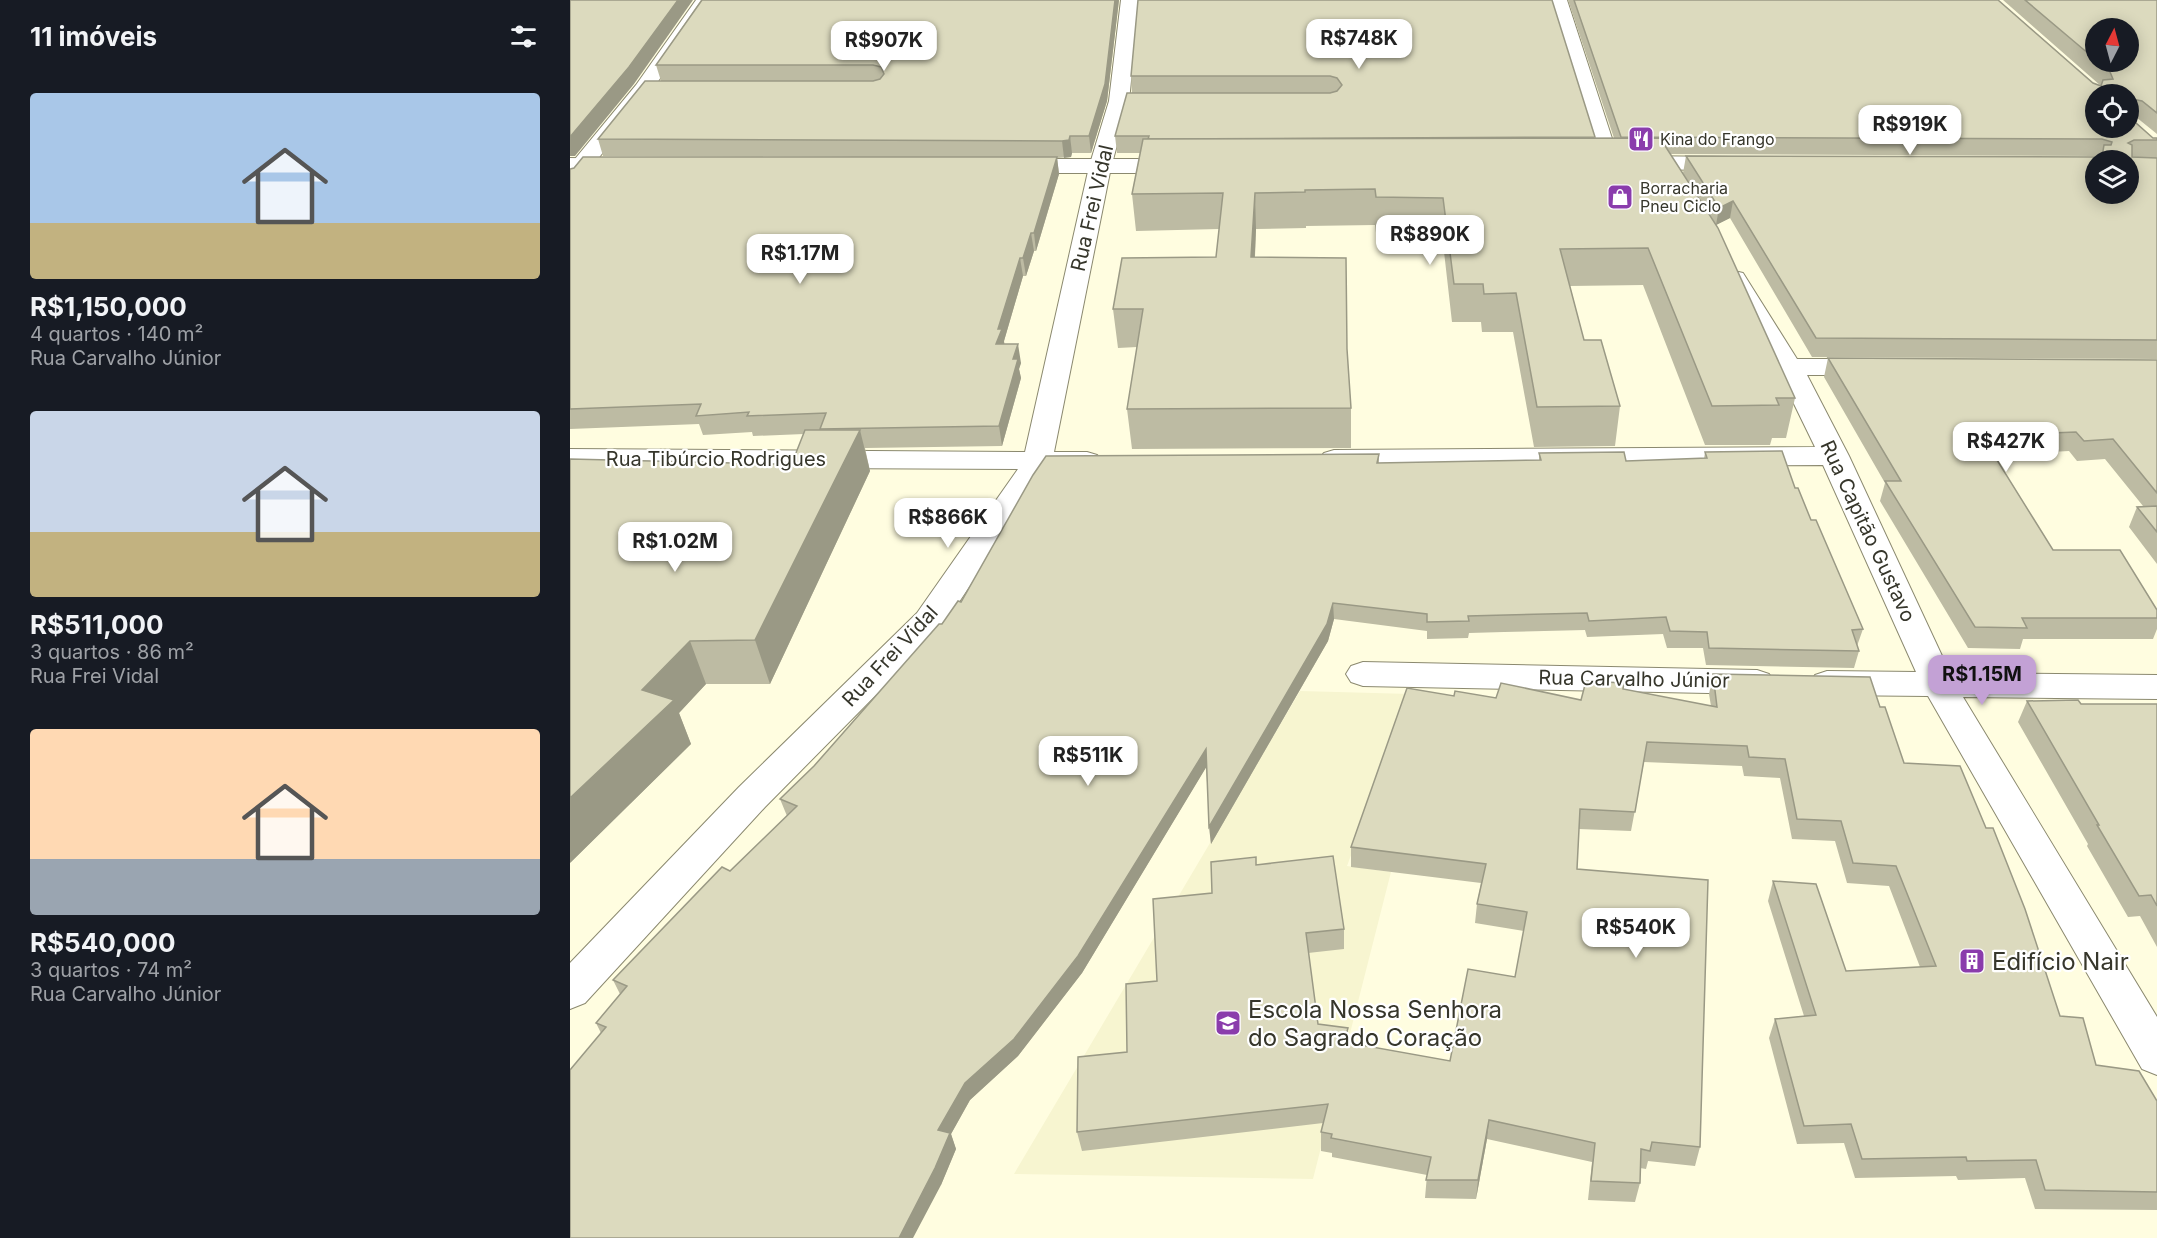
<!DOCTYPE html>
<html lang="pt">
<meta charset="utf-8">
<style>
body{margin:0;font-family:Inter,sans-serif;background:#242831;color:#f1f3f6;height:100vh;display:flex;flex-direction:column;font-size:22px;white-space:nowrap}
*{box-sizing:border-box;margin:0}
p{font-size:20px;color:#9ea1a6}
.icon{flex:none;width:33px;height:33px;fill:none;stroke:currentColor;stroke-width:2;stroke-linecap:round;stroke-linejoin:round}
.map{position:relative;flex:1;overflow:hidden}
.details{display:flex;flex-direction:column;background:#171b24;width:570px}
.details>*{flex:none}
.needle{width:39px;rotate:6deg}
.fabs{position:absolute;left:1515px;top:18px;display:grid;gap:12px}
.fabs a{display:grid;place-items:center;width:54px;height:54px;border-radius:50%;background:#171b24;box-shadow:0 3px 15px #0003;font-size:30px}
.price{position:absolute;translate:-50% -51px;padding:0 14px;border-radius:12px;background:#fff;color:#222;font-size:20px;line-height:39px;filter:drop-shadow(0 2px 3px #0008)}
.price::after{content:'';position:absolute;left:50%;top:36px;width:18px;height:14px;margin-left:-9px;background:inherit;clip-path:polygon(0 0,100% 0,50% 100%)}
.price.on{background:#c3a1d5;color:#111}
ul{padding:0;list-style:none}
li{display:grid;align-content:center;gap:12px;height:318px;padding:0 30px}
li span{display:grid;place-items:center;height:186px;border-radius:6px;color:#555}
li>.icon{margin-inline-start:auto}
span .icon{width:108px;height:108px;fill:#fffc;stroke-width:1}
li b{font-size:26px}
h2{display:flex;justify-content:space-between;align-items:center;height:72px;padding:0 30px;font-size:26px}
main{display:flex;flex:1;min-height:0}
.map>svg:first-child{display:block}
.built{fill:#f7f5d0}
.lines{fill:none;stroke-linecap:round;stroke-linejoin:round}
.street-casing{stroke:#8b896f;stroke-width:2}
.secondary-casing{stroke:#8b896f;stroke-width:2}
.street{fill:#fff;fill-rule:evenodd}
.secondary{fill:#fff;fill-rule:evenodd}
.wall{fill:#bdbba3;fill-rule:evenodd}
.shaded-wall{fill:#9a9985}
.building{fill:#dcdabe;stroke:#9a9985;stroke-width:1.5;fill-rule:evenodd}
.labels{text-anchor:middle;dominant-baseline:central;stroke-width:4.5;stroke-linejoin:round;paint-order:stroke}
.far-poi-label{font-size:16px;fill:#36362b;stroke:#fff;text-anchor:start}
.street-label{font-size:20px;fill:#36362b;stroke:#fff}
.near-poi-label{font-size:24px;fill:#36362b;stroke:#fff;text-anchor:start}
</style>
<main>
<section class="details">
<h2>11 imóveis<svg class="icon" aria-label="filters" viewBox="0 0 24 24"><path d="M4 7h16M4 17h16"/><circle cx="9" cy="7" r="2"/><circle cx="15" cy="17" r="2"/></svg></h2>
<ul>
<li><span style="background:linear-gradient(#a9c7e8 70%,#c2b280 0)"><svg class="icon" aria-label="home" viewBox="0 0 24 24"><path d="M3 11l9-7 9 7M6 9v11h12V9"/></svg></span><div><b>R$1,150,000</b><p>4 quartos · 140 m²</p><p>Rua Carvalho Júnior</p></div></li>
<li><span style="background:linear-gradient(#c9d6e8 65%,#c2b280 0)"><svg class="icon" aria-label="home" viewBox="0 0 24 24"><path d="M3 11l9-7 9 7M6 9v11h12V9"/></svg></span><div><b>R$511,000</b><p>3 quartos · 86 m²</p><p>Rua Frei Vidal</p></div></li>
<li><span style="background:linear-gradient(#ffd9b3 70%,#9aa5b1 0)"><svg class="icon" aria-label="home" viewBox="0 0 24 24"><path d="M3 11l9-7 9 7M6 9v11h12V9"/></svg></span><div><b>R$540,000</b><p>3 quartos · 74 m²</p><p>Rua Carvalho Júnior</p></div></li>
</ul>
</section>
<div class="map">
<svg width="1587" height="1238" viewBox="0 0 1587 1238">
<rect width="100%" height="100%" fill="#fffde0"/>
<!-- built -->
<polygon class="built" points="730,691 841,694 777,866 821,872 743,1179 444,1174"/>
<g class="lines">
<!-- street casing -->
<g class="street-casing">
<g id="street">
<polygon points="126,0 144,0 80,93 8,184 0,186 0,165 66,85"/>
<polygon points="551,0 569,0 559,101 541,167 484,452 517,452 527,455 532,461 527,467 517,470 477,470 371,629 195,807 15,1003 0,1009 0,963 169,787 347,613 448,469 0,467 0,449 455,452 519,167 539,101"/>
<polygon points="979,0 997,0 1050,163 1047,168 1039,170 1031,168 1028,163"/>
<polygon points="1164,271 1173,273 1227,359 1301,359 1310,361 1314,367 1310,373 1301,375 1237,375 1279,456 1380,673 1587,675 1587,699 1393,697 1587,1017 1587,1075 1572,1069 1358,696 1257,695 1245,691 1240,683 1245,675 1257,671 1346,672 1253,465 764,468 754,465 749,459 754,453 764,450 1245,447 1206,367 1152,278 1155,273"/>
<polygon points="793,662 1187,670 1199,674 1204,682 1199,690 1187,694 793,686 781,682 776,674 781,666"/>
</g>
</g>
<!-- secondary casing -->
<g class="secondary-casing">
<g id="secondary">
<polygon points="1062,156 1161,157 1169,159 1172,164 1169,169 1161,171 1054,168 1051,163 1054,158"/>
<polygon points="0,158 51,159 59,161 62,166 59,171 51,173 0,172"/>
<polygon points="444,159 612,159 620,161 623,166 620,171 612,173 444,173 436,171 433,166 436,161"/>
</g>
</g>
<!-- street -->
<use href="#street" class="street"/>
<!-- secondary -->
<use href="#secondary" class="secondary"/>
</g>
<!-- wall -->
<g class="wall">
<polygon points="131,0 549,0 537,101 521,153 502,153 501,157 487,158 489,174 466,251 464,251 456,276 453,276 434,341 434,344 451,363 449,369 451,378 432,446 295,448 300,471 200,684 136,684 109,713 121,744 0,863 205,464 222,463 234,434 183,436 182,432 133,435 129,424 0,429 0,169 288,157 33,156 28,139 91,81 86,65"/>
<path d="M 568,0 L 1025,137 L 1024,138 L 1044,138 L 998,0 L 1428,0 L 1523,83 L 1531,86 L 1433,0 L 1587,0 L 1587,134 L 1566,117 L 1559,116 L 1583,138 L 1587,138 L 1587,359 L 1242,357 L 1160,218 L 1146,225 L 1113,173 L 1116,156 L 1530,157 L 1526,156 L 1100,154 L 1225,398 L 1216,438 L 1202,438 L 1200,445 L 1135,445 L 1073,285 L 1000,286 L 1014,340 L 1050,406 L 1045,446 L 964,447 L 943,332 L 912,332 L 911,322 L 882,322 L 872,234 L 806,233 L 805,225 L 736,226 L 736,228 L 686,229 L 685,257 L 777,349 L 781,408 L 781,448 L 562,449 L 557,409 L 567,347 L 548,348 L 543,309 L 646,257 L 649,229 L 566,231 L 562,194 L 570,153 L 547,153 L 545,136 L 562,93 L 561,76 ZM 1526,28 L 1558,62 L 1526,62 Z"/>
<polygon points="1258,358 1587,360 1587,564 1559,527 1567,507 1573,506 1535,459 1507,461 1499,451 1424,455 1483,550 1587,610 1587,629 1583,639 1453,639 1450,649 1398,648 1310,501 1315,483 1254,377"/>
<polygon points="1135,452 1225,488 1293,629 1287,646 1289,651 1284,668 1136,665 1133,648 1097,648 1093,634 1017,637 1015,630 934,632 899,633 898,638 857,639 857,631 764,619 758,641 641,844 636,767 512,973 448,1056 400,1100 381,1134 386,1149 371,1185 31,1033 26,1023 50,994 43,980 160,871 217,816 210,799 244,766 391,602 809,454 809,463 969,460 969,453 1056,461 1134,459"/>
<polygon points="1143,674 1310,707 1334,763 1490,1016 1526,1065 1587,1101 1587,1210 1465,1209 1455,1178 1388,1180 1386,1176 1285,1178 1274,1143 1227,1144 1199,1038 1205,1019 1234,1016 1198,901 1203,881 1276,971 1350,967 1319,886 1277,883 1265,841 1222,839 1210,778 1174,776 1172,766 1074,762 1061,831 1009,829 1007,869 1130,1147 1125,1166 1078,1161 1076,1169 1070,1168 1070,1183 1065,1202 1018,1200 1022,1162 917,1139 906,1199 855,1198 857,1175 762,1157 762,1153 751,1151 751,1132 753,1123 512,1151 507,1132 557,1052 587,981 642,893 686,865 774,929 774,949 738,953 748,1024 778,1028 778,1043 880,1061 945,977 954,931 905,923 907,904 911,883 781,867 781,847 884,696 926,698 1011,700 1053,689 1141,706 1139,694"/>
<polygon points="1457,701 1511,704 1587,704 1587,947 1570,916 1558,917 1517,846 1518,844 1448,722"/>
</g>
<!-- shaded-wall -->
<g class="shaded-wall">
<polygon points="108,0 123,0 64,84 5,156 0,156 0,137"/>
<polygon points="545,0 549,0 537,101 521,153 519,136"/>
<polygon points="500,136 502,153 501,157 494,158 492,141"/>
<polygon points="487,157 489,174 466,251 464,233"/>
<polygon points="685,193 686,229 683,295 681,257"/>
<polygon points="1163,201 1160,218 1146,225 1149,208"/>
<polygon points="461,233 464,251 456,276 453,258"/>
<polygon points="450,258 453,276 434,341 435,348 426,344 428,329"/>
<polygon points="448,344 451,363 449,369 451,378 432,446 429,426 443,359"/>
<polygon points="290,430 300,471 200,684 185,640"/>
<polygon points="763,603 764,619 758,641 641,844 639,827"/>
<polygon points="120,641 136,684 109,713 121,744 0,863 0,798 72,690"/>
<polygon points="636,749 637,766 512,973 448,1056 400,1100 381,1134 386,1149 371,1185 343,1238 329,1238 368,1130 395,1083"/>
<polygon points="778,1028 778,1047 774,1042"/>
<polygon points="919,1120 917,1139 906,1199 908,1180"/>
</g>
<!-- building -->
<g class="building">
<polygon points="0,0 108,0 59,67 0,137"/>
<polygon points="132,0 545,0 535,84 519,136 500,136 499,140 492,141 28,139 75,81 303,81 310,79 314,74 311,67 303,65 86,65"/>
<polygon points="568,0 982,0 1025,137 578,139 579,136 545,136 557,93 760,93 767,91 772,85 767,78 760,76 561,76"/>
<path d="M 1004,0 L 1428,0 L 1523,83 L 1531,86 L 1533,80 L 1543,79 L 1540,72 L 1527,62 L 1558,62 L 1558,28 L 1526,28 L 1526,60 L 1455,0 L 1587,0 L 1587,113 L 1572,101 L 1562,99 L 1561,109 L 1558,109 L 1558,94 L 1526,94 L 1526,128 L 1558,128 L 1558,116 L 1583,138 L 1587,138 L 1587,140 L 1564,140 L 1558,143 L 1562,145 L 1562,157 L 1587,158 L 1587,340 L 1246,338 L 1163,201 L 1149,208 L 1116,156 L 1532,157 L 1534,145 L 1541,145 L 1542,142 L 1532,139 L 1051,137 ZM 1526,160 L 1558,160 L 1558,194 L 1526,194 Z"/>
<polygon points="1090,138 1148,228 1225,398 1206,398 1209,405 1142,406 1078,248 990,249 1014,340 1031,340 1050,406 967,407 946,293 914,294 913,284 884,284 873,198 806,197 805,189 735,190 735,192 685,193 681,257 776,258 777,349 781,408 557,409 573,309 543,309 552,258 646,257 653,193 562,194 573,139"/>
<polygon points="13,157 487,157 464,233 461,233 453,258 450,258 428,329 432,329 426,344 448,344 443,359 448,359 429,426 250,429 256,413 177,416 179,412 126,416 131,404 0,409 0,169 4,168"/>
<polygon points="1258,358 1587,360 1587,493 1543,439 1514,441 1506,432 1412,436 1483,550 1550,550 1587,610 1587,618 1452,618 1457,628 1405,627 1315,481 1331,481"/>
<polygon points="235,430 290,430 185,640 120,641 72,690 104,700 0,798 0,459 205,464 206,462 222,463"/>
<polygon points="1212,451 1225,488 1228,488 1241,520 1246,520 1293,629 1282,630 1289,651 1139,648 1137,632 1100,631 1096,617 1019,621 1017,613 936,615 898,616 899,621 857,622 857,614 763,603 757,624 639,827 636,749 508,956 444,1039 395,1083 368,1130 380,1133 365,1168 329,1238 0,1238 0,1070 36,1027 26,1023 57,986 43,980 152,867 160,871 227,806 210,799 244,766 369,624 372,624 388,601 391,602 463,475 476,456 809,454 807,463 971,460 969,453 1054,452 1056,461 1137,458 1135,452"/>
<polygon points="1587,506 1587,532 1567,507"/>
<polygon points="1143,674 1300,677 1310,707 1315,707 1334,763 1390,766 1416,828 1423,828 1455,909 1490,1016 1513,1018 1526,1065 1569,1071 1587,1101 1587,1192 1475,1190 1466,1160 1397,1161 1396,1157 1292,1159 1281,1124 1234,1126 1205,1019 1246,1015 1203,881 1246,884 1276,971 1366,966 1326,866 1283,863 1271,821 1227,819 1215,759 1179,757 1177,746 1077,742 1065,812 1010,809 1007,869 1138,880 1130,1147 1082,1142 1080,1151 1071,1149 1070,1183 1021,1181 1025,1143 919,1120 908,1180 856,1180 861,1157 761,1138 762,1134 751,1132 758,1104 507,1132 508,1057 557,1052 556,984 587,981 583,899 642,893 641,862 686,857 686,865 763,856 774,929 736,933 748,1024 778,1028 774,1042 880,1061 898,969 945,977 957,912 907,904 916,864 781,847 837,688 884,696 885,691 926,698 931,683 1011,700 1016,681 1054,683 1053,689 1147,707"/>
<polygon points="1508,700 1511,704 1587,704 1587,906 1581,895 1569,896 1527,825 1529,825 1457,701"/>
</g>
<!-- icons -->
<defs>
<g id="restaurant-square" transform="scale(1.35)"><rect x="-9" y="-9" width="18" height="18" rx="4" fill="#8a3cac" stroke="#fff"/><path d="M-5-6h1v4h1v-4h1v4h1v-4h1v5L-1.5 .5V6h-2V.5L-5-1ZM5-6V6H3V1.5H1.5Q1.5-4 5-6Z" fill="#fff"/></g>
<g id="shop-square" transform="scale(1.35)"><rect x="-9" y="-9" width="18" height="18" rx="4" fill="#8a3cac" stroke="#fff"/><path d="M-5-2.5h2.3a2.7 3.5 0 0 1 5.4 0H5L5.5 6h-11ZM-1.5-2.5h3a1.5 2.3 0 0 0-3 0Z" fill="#fff"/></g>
<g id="building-square" transform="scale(1.35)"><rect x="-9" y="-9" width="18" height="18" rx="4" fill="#8a3cac" stroke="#fff"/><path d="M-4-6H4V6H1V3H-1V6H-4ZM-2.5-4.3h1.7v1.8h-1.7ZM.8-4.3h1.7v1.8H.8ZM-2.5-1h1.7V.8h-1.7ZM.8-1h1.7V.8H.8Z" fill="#fff"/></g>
<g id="school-square" transform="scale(1.35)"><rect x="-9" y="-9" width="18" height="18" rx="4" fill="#8a3cac" stroke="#fff"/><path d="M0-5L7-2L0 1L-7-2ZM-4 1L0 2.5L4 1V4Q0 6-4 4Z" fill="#fff"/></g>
</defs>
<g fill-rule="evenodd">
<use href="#restaurant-square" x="1071" y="139"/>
<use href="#shop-square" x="1050" y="197"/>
<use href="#building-square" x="1402" y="961"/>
<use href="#school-square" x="658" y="1023"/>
</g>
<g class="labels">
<!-- far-poi labels -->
<g class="far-poi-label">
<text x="1090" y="139">Kina do Frango</text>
<text x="1070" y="188">Borracharia<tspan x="1070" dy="18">Pneu Ciclo</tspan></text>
</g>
<!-- street labels -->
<g class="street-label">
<text transform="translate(522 208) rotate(-77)">Rua Frei Vidal</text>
<text x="146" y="459">Rua Tibúrcio Rodrigues</text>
<text transform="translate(1298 531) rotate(65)">Rua Capitão Gustavo</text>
<text transform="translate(320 656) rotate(-47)">Rua Frei Vidal</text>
<text transform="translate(1064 679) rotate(1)">Rua Carvalho Júnior</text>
</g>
<!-- near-poi labels -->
<g class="near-poi-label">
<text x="1422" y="961">Edifício Nair</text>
<text x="678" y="1009">Escola Nossa Senhora<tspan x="678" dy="28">do Sagrado Coração</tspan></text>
</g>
</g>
</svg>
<div class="fabs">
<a><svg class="needle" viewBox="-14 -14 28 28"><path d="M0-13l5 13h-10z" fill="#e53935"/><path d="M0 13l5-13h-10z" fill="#9ea1a6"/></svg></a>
<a><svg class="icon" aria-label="locate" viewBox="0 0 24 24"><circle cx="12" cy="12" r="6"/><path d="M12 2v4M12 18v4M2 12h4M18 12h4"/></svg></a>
<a><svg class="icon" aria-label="layers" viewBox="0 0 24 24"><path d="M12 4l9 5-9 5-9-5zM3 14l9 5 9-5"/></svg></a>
</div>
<b class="price" style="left:789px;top:70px">R$748K</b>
<b class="price" style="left:314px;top:72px">R$907K</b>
<b class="price" style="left:1340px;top:156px">R$919K</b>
<b class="price" style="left:860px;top:266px">R$890K</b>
<b class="price" style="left:230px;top:285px">R$1.17M</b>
<b class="price" style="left:1436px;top:473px">R$427K</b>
<b class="price" style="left:378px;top:549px">R$866K</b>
<b class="price" style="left:105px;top:573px">R$1.02M</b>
<b class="price on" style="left:1412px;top:706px">R$1.15M</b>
<b class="price" style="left:518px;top:787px">R$511K</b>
<b class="price" style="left:1066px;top:959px">R$540K</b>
</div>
</main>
